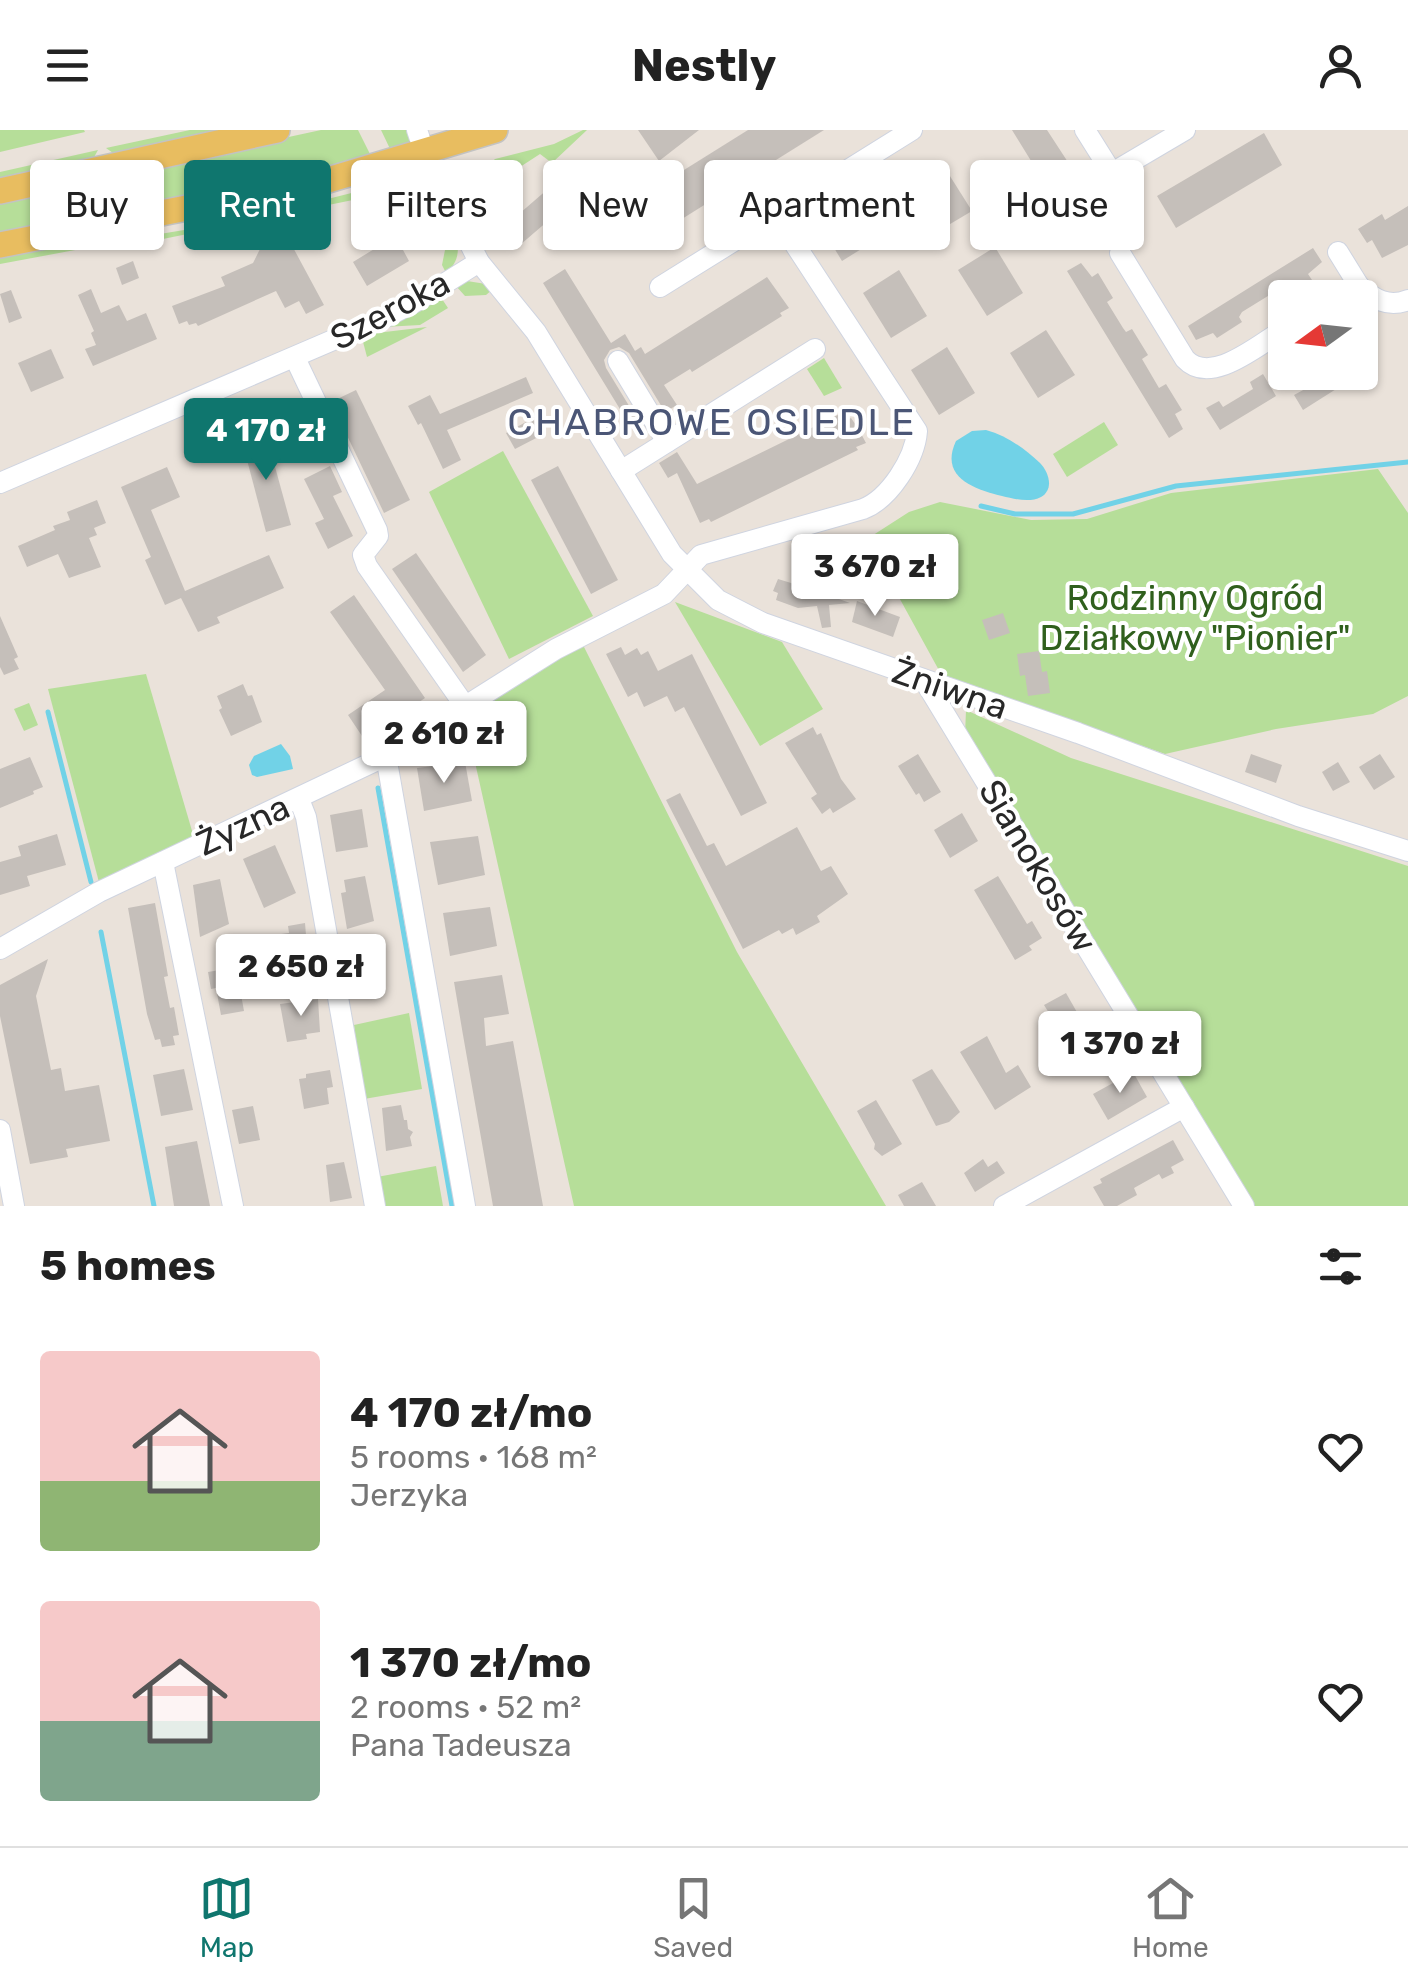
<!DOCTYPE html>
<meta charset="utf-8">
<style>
body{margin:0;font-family:Rubik,sans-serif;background:#f6f6f6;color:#222;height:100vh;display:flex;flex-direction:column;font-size:38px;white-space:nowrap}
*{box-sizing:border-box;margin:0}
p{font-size:32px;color:#767676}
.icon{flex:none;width:55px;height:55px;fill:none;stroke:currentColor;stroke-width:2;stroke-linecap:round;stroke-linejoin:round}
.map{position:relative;height:1076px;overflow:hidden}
.drawer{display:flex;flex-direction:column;background:#fff;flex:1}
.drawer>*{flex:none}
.hud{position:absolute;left:30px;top:30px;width:1350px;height:90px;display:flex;gap:20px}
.needle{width:65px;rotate:255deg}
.buttons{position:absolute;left:1268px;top:150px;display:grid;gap:20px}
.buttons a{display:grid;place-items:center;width:110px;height:110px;border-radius:10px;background:#fff;box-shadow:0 2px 8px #0004;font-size:50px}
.price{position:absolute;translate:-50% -85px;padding:0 22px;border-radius:10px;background:#fff;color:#222;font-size:32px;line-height:65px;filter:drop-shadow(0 2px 5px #0008)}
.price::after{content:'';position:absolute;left:50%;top:60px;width:30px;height:22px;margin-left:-15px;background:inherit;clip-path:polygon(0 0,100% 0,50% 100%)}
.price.selected{background:#0f766e;color:#fff}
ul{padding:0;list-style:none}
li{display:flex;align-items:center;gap:30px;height:250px;padding:0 40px}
li span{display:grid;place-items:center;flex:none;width:280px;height:200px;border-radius:10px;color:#555}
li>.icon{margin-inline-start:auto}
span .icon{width:120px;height:120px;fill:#fffc;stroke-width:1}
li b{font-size:42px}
h2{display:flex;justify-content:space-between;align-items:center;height:120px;padding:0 40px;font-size:42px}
.pill{padding:0 35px;border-radius:10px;background:#fff;box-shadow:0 2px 8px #0004;font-size:35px;line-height:90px}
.pill.selected{background:#0f766e;color:#fff}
header{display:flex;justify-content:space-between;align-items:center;height:130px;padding:0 40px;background:#fff;font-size:45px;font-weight:700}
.tab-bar{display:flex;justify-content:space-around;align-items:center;height:140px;border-top:2px solid #e0e0e0;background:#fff;font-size:28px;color:#767676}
.tab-bar a{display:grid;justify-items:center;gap:5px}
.tab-bar .selected{color:#0f766e}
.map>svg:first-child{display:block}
.green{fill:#b6de99}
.water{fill:#71d2e7}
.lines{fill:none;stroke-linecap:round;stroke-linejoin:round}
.stream{stroke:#71d2e7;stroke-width:5}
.building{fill:#c5bfba}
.minor-casing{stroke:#cfd4e0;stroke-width:22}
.major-casing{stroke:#c3c3c3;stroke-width:28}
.minor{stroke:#fff;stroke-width:20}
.major{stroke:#e8bd60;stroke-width:25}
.labels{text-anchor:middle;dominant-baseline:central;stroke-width:8;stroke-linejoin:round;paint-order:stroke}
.street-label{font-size:35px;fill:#282828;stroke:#fff}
.park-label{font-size:35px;fill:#30601d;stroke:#fff}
.neighbourhood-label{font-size:38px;letter-spacing:2.5px;fill:#4b5676;stroke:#fff}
</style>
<header><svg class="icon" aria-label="menu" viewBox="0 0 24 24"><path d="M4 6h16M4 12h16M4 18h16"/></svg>Nestly<svg class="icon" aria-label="person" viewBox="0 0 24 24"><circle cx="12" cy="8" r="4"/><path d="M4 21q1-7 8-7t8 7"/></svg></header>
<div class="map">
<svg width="1408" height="1076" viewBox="0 0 1408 1076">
<rect width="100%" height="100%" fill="#eae2da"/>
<!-- green -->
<g class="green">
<polygon points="0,0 84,0 85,2 0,22"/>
<polygon points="190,0 217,0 113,23 106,18"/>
<polygon points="321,0 358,0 373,30 0,106 0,70"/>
<polygon points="381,0 406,0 411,13 392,23"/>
<polygon points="583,0 587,0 552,33 540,24 520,37 511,30 484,57 490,67 484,75 475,48 495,29 554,14"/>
<polygon points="98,20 93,29 0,51 0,42"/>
<path d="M 385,54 L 387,63 L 158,110 L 102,115 L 0,134 L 0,125 C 53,115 107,112 160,104 C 236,92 311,74 385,54 Z"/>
<path d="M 437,67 C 449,92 472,121 446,143 L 442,135 L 447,110 L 427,73 Z"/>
<polygon points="467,151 486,154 493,159 486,165 465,166 456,156"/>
<polygon points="440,166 448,178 420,195 384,197"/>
<polygon points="427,197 367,227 362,208 368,204"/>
<polygon points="824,228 842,258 824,266 807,239"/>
<polygon points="1104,292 1118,315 1067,347 1053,324"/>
<polygon points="503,321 593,486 509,529 429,362"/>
<polygon points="1378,339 1408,383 1408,566 1373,584 1276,599 1165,624 941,544 867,409 909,382 940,372 1031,390 1087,389 1171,363"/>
<polygon points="675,472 782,512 823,579 760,616"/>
<polygon points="582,513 737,822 886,1076 574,1076 464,583"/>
<polygon points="146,544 195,711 100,756 48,559"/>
<polygon points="29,573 38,595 24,601 14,579"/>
<polygon points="966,580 1071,628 1408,736 1408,1076 1253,1076 965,605"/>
<polygon points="409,883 422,959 364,969 354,895"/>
<polygon points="436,1036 443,1076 382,1076 377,1047"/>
</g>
<!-- water -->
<g class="water">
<path d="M 986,300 C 1007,306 1024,318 1040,333 C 1048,341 1055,359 1041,367 C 1030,373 1014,369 1002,366 C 974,359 939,347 956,311 L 972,301 Z"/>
<polygon points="281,614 290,626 293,639 257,647 252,645 249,635 254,626"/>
</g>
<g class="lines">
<!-- stream -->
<g class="stream">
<polyline points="981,376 1015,384 1073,384 1176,356 1408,332"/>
<polyline points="48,582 91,752"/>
<polyline points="378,658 452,1076"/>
<polyline points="101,802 154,1076"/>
</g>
</g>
<!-- building -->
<g class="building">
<polygon points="638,0 699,0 659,31"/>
<polygon points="748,0 824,0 658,104 636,70"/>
<polygon points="1012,0 1047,0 1092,69 1084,99 1067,110 1063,104 1049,113 1034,87 1057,73"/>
<polygon points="1264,3 1282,35 1176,98 1157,66"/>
<polygon points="943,35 972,81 935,103 907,58"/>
<polygon points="549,58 570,82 554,96 549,90 520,115 505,96"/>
<polygon points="590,72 598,85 575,97 570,86"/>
<polygon points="1408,76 1408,115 1382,128 1372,110 1367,113 1358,99 1382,84 1385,90"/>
<polygon points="864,85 879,108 842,131 828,108"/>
<polygon points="402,102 410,115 403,120 409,131 367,156 353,132"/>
<polygon points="265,109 271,120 289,110 324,175 306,184 299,171 285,178 276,161 198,196 196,193 189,195 187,191 179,194 172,176 225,156 221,147 253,133"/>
<polygon points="995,117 1023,163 987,186 958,140"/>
<polygon points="1313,118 1322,132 1308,144 1312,150 1287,165 1283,160 1274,165 1273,163 1242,182 1239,187 1242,192 1217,208 1213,203 1196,210 1188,196"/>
<polygon points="133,131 139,148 122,155 116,138"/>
<polygon points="1081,133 1092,147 1098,143 1113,168 1107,172 1123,198 1126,202 1132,199 1148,225 1142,229 1159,258 1166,254 1182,280 1175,284 1183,299 1169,308 1067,141"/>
<polygon points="565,139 611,213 625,204 635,221 641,217 645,224 767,147 789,178 780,183 782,186 692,242 690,239 664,255 677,275 665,282 629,223 619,217 610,220 604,230 606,238 645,302 637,307 543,153"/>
<polygon points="899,140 927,186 891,208 863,163"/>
<polygon points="91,159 101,183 119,175 127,191 146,183 157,209 93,236 85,219 96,215 91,203 94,201 78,165"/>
<polygon points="11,160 22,188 9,193 0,164"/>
<polygon points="1046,200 1075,245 1038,268 1010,223"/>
<polygon points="947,217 975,263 939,285 911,240"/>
<polygon points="51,219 64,248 31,262 18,233"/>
<polygon points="1314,242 1363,242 1303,280 1294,265 1305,259 1301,252"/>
<polygon points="1263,244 1276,266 1220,300 1206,278 1219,271 1223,277 1253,259 1250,252"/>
<polygon points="526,247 533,263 447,300 461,330 443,339 421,293 418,295 408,276 430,265 440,284"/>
<polygon points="356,260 410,370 384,383 331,272"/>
<polygon points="844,282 847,290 851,288 858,298 866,313 856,317 858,320 711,392 709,389 700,393 677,343 668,348 659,333 677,322 697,354"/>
<polygon points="307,284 319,310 291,324 279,300"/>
<polygon points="533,288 542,305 515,319 506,303"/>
<polygon points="266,304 291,395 266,402 242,311"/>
<polygon points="330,336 342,362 333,366 353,406 328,419 315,393 324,389 304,349"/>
<polygon points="558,336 618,450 591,464 531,350"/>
<polygon points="167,337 180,367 151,380 185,461 269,425 284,458 217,487 220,493 198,502 181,468 165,475 145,430 151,427 121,357"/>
<polygon points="97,370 106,393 94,398 97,405 89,408 101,437 69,448 58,424 27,437 18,416 55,400 53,396 70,390 67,382"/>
<polygon points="416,423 486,525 463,542 392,439"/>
<polygon points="824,433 828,465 850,473 829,475 831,497 822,498 817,476 798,478 776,470 778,463 773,461 778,449 814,460 809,435"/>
<polygon points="354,465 425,568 364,609 348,585 385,560 330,482"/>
<polygon points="857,471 900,487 893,507 852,492"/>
<polygon points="1003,483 1010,503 989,510 982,490"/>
<polygon points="0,486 18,527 14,529 19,539 4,545 0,537"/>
<polygon points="621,517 625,525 637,518 641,525 648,521 658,541 692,524 767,673 741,686 684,577 675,582 667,566 644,577 637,562 628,567 606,524"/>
<polygon points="1039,521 1042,542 1047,541 1050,563 1028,566 1025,545 1020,546 1017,524"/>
<polygon points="243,554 248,566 252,565 262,592 231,606 219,580 222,578 217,566"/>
<polygon points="813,597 817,605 821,603 841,649 856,669 833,683 830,678 822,684 811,668 817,664 785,613"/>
<polygon points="918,624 941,662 924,672 919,663 916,665 898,636"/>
<polygon points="1251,624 1282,635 1276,653 1245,642"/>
<polygon points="1380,624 1395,647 1374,660 1359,637"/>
<polygon points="30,627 43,657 33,661 34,664 0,678 0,639"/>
<polygon points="465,632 472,671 424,681 417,638"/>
<polygon points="1338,632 1350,652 1333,661 1322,642"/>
<polygon points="680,663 707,716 714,713 726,736 797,697 821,741 831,736 848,764 817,786 820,792 796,805 793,798 782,804 779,800 743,819 666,670"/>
<polygon points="362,679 368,717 336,722 330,685"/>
<polygon points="962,683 978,711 950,728 934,700"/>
<polygon points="57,704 66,735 27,746 30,756 0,765 0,732 21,726 18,716"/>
<polygon points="478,706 485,745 438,755 430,712"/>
<polygon points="275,715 296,763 264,778 243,729"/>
<polygon points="365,746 374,791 347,799 341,763 346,762 344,750"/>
<polygon points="998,746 1027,794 1032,791 1042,808 1029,816 1032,820 1015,830 974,760"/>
<polygon points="220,749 229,794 200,807 193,755"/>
<polygon points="155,773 168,846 164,847 170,878 174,877 179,905 173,906 175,915 162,917 160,909 155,910 147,884 128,778"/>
<polygon points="490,777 497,816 450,826 443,783"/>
<polygon points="305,793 308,829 285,833 283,825 278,826 274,805 289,803 288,796"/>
<polygon points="48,829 36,866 51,940 61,938 65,961 99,955 110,1011 66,1019 68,1027 30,1034 0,886 0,855"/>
<polygon points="378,829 385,862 359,866 353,833"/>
<polygon points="249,835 253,857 240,859 244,881 221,885 216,858 211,859 208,842"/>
<polygon points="502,845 509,884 484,888 486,916 513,911 543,1076 493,1076 463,905 454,852"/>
<polygon points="1066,863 1078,884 1057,896 1044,875"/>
<polygon points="318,869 320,902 306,904 307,909 287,912 280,874"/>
<polygon points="987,906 1006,943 1018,935 1031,957 995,980 960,922"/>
<polygon points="184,939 193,980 161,986 153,945"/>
<polygon points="932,939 960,982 949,992 936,996 912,950"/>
<polygon points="330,940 333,957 327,958 329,974 304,979 299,949 306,948 306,944"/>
<polygon points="1133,942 1147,967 1108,990 1093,964"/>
<polygon points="876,970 902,1014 882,1026 874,1019 875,1014 857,981"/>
<polygon points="401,975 404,990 407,990 408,999 413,1002 410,1007 412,1016 386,1021 382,978"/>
<polygon points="253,976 260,1010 239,1014 232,980"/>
<polygon points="1173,1010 1184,1030 1171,1037 1174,1043 1162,1049 1159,1044 1134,1058 1137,1065 1117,1076 1104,1076 1093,1057 1102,1053 1100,1049"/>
<polygon points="197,1011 210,1076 174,1076 165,1017"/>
<polygon points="983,1029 988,1037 997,1031 1005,1043 975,1062 964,1043"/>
<polygon points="344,1032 352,1068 330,1072 326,1035"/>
<polygon points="922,1052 936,1076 904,1076 898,1065"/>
</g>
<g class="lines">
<!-- minor casing -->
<g class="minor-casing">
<g id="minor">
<polyline points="417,0 425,24 479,132 536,202 672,424 718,470 763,493 1078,603 1298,686 1408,721"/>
<polyline points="1085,0 1112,43 1185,0"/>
<polyline points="1338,122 1359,156"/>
<path d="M 1120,123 L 1185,229 C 1211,257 1259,214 1285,199"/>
<polyline points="660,157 912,0"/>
<path d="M 1338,168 L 1359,156 C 1374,169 1388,178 1408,170"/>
<polyline points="295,228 377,400 378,406 363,425 367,436 465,576"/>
<polyline points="618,231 667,312"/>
<polyline points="621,341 815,219"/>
<polyline points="0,353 382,189 415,172 479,132"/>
<polyline points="924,550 1244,1076"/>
<polyline points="386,626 465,1076"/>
<polyline points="299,669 306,687 375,1076"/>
<polyline points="163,732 233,1076"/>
<path d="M 0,819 L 99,762 L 388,625 L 556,519 L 664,464 L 701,425 L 863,379 C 889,369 915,329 917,301 L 775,84"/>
<polyline points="0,1000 14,1076"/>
<polyline points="1004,1076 1184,977"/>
</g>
</g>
<!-- major casing -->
<g class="major-casing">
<g id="major">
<polyline points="0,61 277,0"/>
<polyline points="0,115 328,50 495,0"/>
</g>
</g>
<!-- minor -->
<use href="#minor" class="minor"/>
<!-- major -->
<use href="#major" class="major"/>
</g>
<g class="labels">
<!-- street labels -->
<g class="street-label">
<text transform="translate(390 180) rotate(-28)">Szeroka</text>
<text transform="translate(950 559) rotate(19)">Żniwna</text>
<text transform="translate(243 695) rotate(-25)">Żyzna</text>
<text transform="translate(1038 736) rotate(59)">Sianokosów</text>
</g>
<!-- park labels -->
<g class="park-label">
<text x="1195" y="468">Rodzinny Ogród<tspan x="1195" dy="40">Działkowy "Pionier"</tspan></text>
</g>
<!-- neighbourhood labels -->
<g class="neighbourhood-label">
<text x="712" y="292">CHABROWE OSIEDLE</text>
</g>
</g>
</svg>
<div class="buttons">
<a><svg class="needle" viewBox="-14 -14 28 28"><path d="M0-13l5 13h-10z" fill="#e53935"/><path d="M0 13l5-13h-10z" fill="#767676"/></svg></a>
</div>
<b class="price selected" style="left:266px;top:353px">4 170 zł</b>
<b class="price" style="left:875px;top:489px">3 670 zł</b>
<b class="price" style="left:444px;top:656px">2 610 zł</b>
<b class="price" style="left:301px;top:889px">2 650 zł</b>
<b class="price" style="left:1120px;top:966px">1 370 zł</b>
<div class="hud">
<a class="pill">Buy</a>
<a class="pill selected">Rent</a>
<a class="pill">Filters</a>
<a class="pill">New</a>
<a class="pill">Apartment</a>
<a class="pill">House</a>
</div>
</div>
<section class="drawer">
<h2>5 homes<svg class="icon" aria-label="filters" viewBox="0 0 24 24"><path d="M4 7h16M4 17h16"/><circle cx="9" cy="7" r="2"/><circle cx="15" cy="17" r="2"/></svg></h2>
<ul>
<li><span style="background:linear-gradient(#f6c9c9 65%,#8fb573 0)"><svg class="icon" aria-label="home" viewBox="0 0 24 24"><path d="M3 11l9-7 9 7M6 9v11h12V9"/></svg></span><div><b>4 170 zł/mo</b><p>5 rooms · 168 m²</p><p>Jerzyka</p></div><svg class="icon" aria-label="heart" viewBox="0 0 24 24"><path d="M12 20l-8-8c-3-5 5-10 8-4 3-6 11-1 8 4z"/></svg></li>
<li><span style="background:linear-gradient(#f6c9c9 60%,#7fa58c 0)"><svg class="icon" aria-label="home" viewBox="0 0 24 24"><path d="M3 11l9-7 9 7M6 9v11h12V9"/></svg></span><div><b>1 370 zł/mo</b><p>2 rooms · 52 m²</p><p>Pana Tadeusza</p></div><svg class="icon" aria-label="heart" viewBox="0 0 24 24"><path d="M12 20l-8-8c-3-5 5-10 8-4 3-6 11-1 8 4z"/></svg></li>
</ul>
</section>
<nav class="tab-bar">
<a class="selected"><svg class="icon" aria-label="map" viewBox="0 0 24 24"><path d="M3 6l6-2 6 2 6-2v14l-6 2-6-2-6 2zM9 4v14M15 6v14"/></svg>Map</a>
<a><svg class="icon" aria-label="saved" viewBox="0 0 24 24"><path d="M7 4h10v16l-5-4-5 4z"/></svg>Saved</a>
<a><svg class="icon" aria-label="home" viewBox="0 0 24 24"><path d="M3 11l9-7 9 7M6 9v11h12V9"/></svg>Home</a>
</nav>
